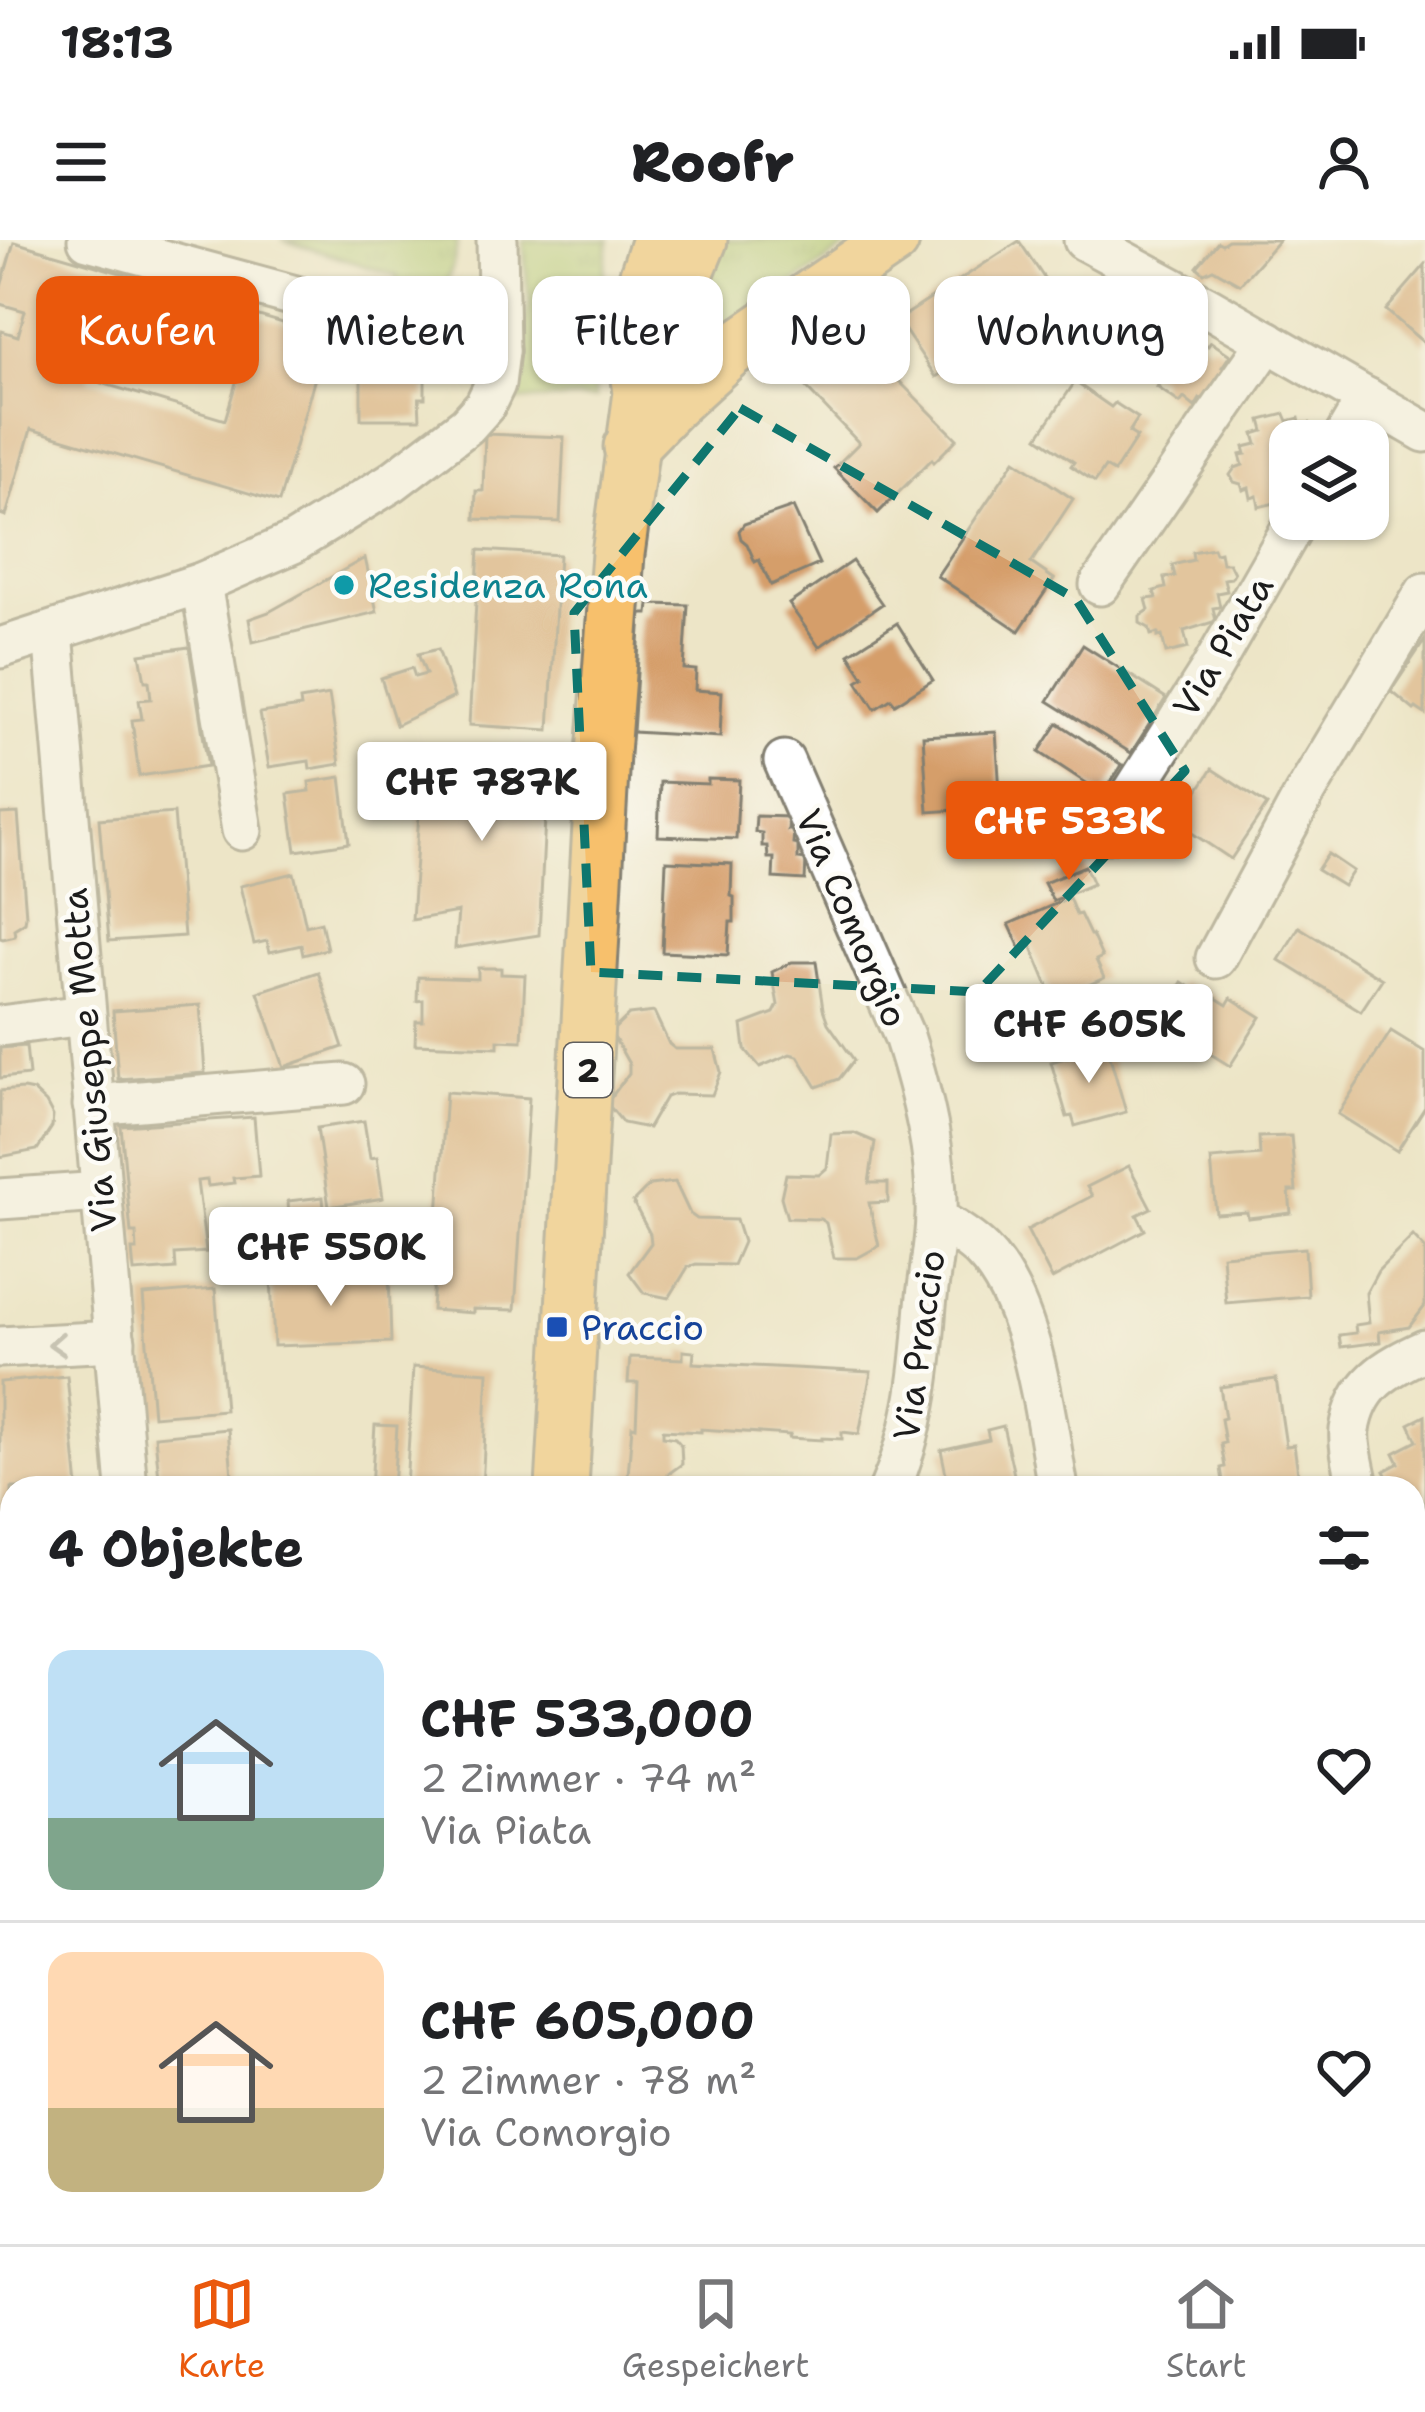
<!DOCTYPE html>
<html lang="de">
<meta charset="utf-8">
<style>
body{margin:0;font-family:"Shantell Sans",sans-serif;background:#f6f6f6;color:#202124;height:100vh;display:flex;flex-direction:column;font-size:45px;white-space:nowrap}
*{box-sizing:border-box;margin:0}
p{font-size:39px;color:#757577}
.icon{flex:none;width:66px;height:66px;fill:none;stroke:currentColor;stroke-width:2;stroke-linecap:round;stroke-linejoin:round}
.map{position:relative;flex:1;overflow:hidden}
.side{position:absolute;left:0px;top:1236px;width:1425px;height:768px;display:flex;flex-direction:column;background:#fff;border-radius:36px 36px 0 0;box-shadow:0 3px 9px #0004}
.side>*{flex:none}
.hud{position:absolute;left:36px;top:36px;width:1353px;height:108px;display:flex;gap:24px}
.tools{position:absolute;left:1269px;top:180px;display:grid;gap:24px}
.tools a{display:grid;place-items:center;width:120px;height:120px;border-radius:24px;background:#fff;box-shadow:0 3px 9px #0004;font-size:60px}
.price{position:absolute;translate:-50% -102px;padding:0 27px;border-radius:12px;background:#fff;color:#222;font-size:39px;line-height:78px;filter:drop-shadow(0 3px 6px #0008)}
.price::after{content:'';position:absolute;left:50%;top:72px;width:36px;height:27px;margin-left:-18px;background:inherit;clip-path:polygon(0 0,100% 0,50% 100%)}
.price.on{background:#ea580c;color:#fff}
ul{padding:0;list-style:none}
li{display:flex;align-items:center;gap:36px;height:300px;padding:0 48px}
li+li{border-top:3px solid #e0e0e0}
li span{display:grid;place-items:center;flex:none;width:336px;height:240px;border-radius:24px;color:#555}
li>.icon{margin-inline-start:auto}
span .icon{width:144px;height:144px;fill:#fffc;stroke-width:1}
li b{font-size:51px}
h2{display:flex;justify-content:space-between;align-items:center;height:144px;padding:0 48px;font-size:51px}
.chip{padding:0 42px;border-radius:24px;background:#fff;box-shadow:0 3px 9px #0004;font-size:42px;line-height:108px}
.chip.on{background:#ea580c;color:#fff}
.status{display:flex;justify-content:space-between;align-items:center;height:84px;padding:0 60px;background:#fff;direction:ltr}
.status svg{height:33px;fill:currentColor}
header{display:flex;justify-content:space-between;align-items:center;height:156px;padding:0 48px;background:#fff;font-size:54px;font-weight:800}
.tab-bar{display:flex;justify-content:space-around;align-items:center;height:168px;border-top:3px solid #e0e0e0;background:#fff;font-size:33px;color:#757577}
.tab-bar a{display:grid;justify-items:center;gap:6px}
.tab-bar .on{color:#ea580c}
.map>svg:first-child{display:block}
.park{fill:url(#park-tufts);stroke:#627144;stroke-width:3}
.building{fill:#d59e6a}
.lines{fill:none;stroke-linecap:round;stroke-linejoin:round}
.minor-casing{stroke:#848072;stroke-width:45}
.major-casing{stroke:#848072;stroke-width:57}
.minor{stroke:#fff;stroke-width:39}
.major{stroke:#f7c06c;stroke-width:51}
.oneway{stroke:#999}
.marked{fill:none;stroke:#0f766e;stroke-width:9;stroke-dasharray:24 15;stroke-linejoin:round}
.culture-dot{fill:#0f9aa8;stroke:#fdfcf7;stroke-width:4.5}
.transit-dot{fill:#1a4fb4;stroke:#fdfcf7;stroke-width:4.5}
.labels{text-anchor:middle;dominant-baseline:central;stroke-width:9;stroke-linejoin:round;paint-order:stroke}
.shield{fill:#fdfcf7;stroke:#605f5e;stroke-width:3}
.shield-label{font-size:33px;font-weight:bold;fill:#1c1c1c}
.culture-label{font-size:36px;fill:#0d838f;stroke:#fdfcf7;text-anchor:start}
.street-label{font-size:36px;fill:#1c1c1c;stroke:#fdfcf7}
.transit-label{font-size:36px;fill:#164399;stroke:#fdfcf7;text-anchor:start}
</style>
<div class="status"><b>18:13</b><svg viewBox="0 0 49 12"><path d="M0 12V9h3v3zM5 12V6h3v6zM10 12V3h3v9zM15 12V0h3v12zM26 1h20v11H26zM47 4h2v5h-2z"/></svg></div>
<header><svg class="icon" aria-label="menu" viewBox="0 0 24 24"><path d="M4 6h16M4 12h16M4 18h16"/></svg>Roofr<svg class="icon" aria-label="person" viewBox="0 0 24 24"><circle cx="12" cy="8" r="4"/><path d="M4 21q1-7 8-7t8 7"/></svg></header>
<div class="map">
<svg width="1425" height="2004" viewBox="0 0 1425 2004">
<defs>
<pattern id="park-tufts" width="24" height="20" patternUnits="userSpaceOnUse" patternTransform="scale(3)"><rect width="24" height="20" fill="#a8c66d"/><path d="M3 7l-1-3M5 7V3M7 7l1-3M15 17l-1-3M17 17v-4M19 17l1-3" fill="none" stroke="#90aa5e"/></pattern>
</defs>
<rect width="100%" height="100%" fill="#fdfcf7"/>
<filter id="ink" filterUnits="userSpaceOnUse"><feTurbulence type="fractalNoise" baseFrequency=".00833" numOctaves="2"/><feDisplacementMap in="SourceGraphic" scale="24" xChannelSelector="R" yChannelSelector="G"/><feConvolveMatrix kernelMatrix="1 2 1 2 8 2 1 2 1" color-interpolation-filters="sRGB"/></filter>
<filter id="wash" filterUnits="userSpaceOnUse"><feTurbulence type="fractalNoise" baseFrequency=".004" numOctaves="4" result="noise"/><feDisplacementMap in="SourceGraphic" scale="48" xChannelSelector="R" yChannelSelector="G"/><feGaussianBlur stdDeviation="2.7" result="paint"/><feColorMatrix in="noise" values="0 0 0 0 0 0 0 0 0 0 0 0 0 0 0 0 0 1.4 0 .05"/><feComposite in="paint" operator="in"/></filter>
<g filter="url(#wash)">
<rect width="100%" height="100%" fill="#ede5c7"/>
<!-- park -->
<g class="park">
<path d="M 282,0 L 457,0 L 457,4 C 454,25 450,39 436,55 L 394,61 L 397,36 Z"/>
<polygon points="523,0 609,0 595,103 595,158 508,161 529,62"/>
<polygon points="723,0 857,0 681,120"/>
</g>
<g id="blocks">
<!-- building -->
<g class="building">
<polygon points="1228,0 1279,0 1240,44 1213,29 1204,33 1197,27 1218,2 1222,4"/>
<polygon points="1019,1 1057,57 936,137 898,80"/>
<polygon points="14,2 227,64 209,124 62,81 55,106 94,118 88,139 225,180 256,75 327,96 279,262 31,189 6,276 0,274 0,97 2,91 18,96 25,71 0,64 0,50"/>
<polygon points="1425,25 1425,104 1386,70"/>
<polygon points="1149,81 1164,92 1172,81 1208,106 1211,102 1230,115 1222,127 1236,137 1214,169 1200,159 1195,167 1184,158 1180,163 1157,147 1161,140 1122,109 1136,88 1142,92"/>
<polygon points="843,85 957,199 934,222 932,219 878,273 834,228 859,203 797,138 824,110 821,107"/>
<polygon points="361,122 420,122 420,140 425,140 425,158 419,158 420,179 361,179"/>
<polygon points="1075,142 1111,167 1115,163 1138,178 1129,192 1137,197 1117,228 1114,232 1105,227 1095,242 1071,226 1074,222 1038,197"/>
<polygon points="1285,174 1288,181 1299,178 1300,183 1310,183 1315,192 1311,199 1306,201 1290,201 1288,227 1290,244 1285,245 1287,250 1276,253 1279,262 1259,267 1257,256 1251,258 1249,248 1243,250 1241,244 1234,242 1230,235 1235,228 1243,225 1240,215 1246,214 1244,207 1257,204 1254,194 1264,191 1261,180"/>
<polygon points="485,194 564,197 560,282 475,279 476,251 483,251"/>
<polygon points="1015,220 1073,259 1031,323 1054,339 1019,391 937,336"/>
<polygon points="793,267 819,324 771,345 759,320 755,322 747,304 741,299 739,291 744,284"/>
<polygon points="1213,308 1215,313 1220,312 1222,323 1229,323 1234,333 1231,338 1224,339 1227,351 1217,353 1220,367 1213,368 1216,381 1184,391 1188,408 1166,413 1162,396 1158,397 1158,393 1151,395 1149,388 1140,383 1140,376 1149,370 1146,359 1156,358 1154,351 1166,348 1164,338 1175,336 1172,325 1193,320 1192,312"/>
<polygon points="479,310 559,315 549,490 469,485"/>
<polygon points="365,318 377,372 253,402 249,379 269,372"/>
<polygon points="852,321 882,364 819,407 789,364"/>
<polygon points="649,364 688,365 684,429 696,430 695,450 722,452 720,497 633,492 641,374 648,374"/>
<polygon points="897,383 933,440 895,464 891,459 875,469 857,441 864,437 849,414"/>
<polygon points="1425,400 1425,474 1416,468 1414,470 1391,451"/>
<polygon points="1083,405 1166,458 1131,513 1048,461"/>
<polygon points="189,407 208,526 139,536 132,480 142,479 139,460 151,459 149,441 145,441 140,414"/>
<polygon points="438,409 454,457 396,485 381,438 412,428 415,437 426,434 418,414"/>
<polygon points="329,455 340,524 310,529 309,521 269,527 260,473 301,467 300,460"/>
<polygon points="1058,483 1122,525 1103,554 1039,512"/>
<polygon points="996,492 1001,567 928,572 923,496"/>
<polygon points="423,511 548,519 539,695 455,708 458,672 412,680"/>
<polygon points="1212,529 1267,565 1231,619 1177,583"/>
<polygon points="341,537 349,603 296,611 288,554 310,551 309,542"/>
<polygon points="708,539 739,540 736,599 658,596 660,542 708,544"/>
<polygon points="18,573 26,676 25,682 14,689 15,696 3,699 0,698 0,574"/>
<polygon points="174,573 184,696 109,701 99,579"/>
<polygon points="756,576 789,577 788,590 794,590 793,604 798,605 798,619 806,620 805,640 773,638 774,618 768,618 767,606 762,606 762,593 755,592"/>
<polygon points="1328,614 1353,631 1343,646 1317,630"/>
<polygon points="666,621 732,624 731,656 734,657 734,682 730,682 728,715 662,712"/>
<polygon points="1085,626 1093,644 1053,661 1044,643"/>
<polygon points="294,633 306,686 321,682 327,709 303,715 301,705 270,712 267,701 254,704 240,646"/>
<polygon points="1069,658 1076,675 1080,674 1090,695 1092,695 1102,717 1096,720 1104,738 1054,760 1031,705 1021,710 1009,684"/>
<polygon points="1299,687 1382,739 1361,771 1279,720"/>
<polygon points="792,722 816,722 823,769 828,783 854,820 839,839 817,847 798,816 790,814 760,827 745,809 742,785 774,773 778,765 772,732"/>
<polygon points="478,728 501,728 501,734 525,735 522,801 498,800 498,807 415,804 416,781 423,781 423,760 417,761 418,737 478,739"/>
<polygon points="318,732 343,807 284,827 258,752"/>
<polygon points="1182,742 1200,754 1202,749 1227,765 1231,758 1261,777 1230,826 1158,781"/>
<polygon points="200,765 205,833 118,839 113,771"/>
<polygon points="654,772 669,804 675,809 715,809 721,832 712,855 674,854 666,857 648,888 623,883 607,863 629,833 629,824 611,792 629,775"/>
<polygon points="1391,791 1425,812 1425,867 1397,911 1338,874"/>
<polygon points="26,806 29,835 0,838 0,808"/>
<polygon points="1107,806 1126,872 1075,886 1072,876 1067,877 1051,822"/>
<polygon points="23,849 33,851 46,863 53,876 52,887 37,910 0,917 0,851"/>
<polygon points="446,852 529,858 515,1070 473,1069 473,1073 432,1070"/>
<polygon points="254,877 259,936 233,938 234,943 208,946 207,940 197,941 206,1012 175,1014 176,1029 134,1032 132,1010 137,1010 136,993 131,993 121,886"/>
<polygon points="364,881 370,918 377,917 383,958 329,967 317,888"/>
<polygon points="854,893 875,902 869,943 888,943 888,962 869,963 879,1006 857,1018 834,1018 826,983 820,979 787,978 781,957 786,934 819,935 827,928 831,894"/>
<polygon points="1291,896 1296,951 1289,951 1291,973 1248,978 1247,972 1216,974 1211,919 1260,915 1259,897"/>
<polygon points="1129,926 1151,968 1137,975 1145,990 1052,1039 1027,990 1092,956 1087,947"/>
<polygon points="675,942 690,974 697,979 736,980 743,1002 733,1025 696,1024 688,1027 669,1058 644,1053 629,1033 651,1003 650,994 633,962 650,945"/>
<polygon points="323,957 326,995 291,1003 288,961"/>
<polygon points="1413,996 1425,1009 1425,1066 1409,1087 1379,1092 1380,1102 1341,1107 1339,1095 1356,1093 1355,1085 1369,1083 1366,1053 1378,1031"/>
<polygon points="1305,1008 1308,1056 1226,1063 1222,1015"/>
<polygon points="389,1033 391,1102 274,1106 271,1036"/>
<polygon points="215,1049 225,1170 153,1176 143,1055"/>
<polygon points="683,1111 694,1112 693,1123 871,1132 859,1194 842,1192 842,1199 822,1198 822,1200 789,1198 790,1195 701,1189 701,1192 663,1190 663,1196 675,1198 681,1205 682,1224 668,1234 666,1248 627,1248 632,1186 636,1187 638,1143 628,1143 630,1117 683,1119"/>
<polygon points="413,1127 488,1132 482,1248 406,1248"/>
<polygon points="67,1136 78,1248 12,1248 12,1290 3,1291 0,1259 0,1142"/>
<polygon points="1276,1139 1286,1206 1294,1205 1299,1240 1312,1238 1314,1248 1224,1248 1221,1228 1225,1227 1221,1204 1225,1203 1221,1179 1225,1178 1220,1147"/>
<polygon points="1425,1176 1425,1265 1413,1271 1413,1248 1386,1248 1384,1245 1390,1242 1384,1231 1399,1223 1394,1213 1417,1201 1409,1184"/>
<polygon points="375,1185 397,1186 393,1248 371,1248"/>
<polygon points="1003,1186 1017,1248 949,1248 941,1210 989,1199 987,1190"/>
<polygon points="228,1189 233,1248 160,1248 155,1196"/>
<polygon points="12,1317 12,1388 0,1390 0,1318"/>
<polygon points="1425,1317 1425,1391 1424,1391 1413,1356 1413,1320"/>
<polygon points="1425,1904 1425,1949 1416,1953 1413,1946 1413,1909"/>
<polygon points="1425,1976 1425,2004 1359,2004 1387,1992 1413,1992 1413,1981"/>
<polygon points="19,1992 115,1992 114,2004 19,2004"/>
<polygon points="372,1992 471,1992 471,2004 373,2004"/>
<polygon points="922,1992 966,1992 969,2004 891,2004 923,1994"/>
<polygon points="1069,1992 1139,1992 1142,2004 1072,2004"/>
</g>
</g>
</g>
<g filter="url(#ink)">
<use href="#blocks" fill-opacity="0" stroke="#848072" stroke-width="3"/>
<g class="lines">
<!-- minor casing -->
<g class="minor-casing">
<g id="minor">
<polyline points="88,0 499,111"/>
<polyline points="1084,0 1208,67 1425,192"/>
<polyline points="1342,201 1367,158"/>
<polyline points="201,343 242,590"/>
<polyline points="1100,345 1268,101"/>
<polyline points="53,392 127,1248"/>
<polyline points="0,408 201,343 293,303 392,242 467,185 485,165 495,144 499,111 497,0"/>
<path d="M 784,521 L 904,796 C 922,853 938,916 936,977 C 935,1011 927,1044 925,1078 C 921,1137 914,1194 890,1248"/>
<polyline points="1107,593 1210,431 1297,279"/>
<polyline points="1216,718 1304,555 1425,353"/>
<polyline points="0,786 84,775"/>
<polyline points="93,865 344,844"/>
<polyline points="0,959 101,952"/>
<path d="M 936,979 C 952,988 969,998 982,1011 C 1034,1064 1045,1177 1058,1248"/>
<polyline points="0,1107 115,1101"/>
<path d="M 1358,1248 C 1356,1231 1348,1208 1350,1190 C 1357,1144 1386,1128 1425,1110"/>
<polyline points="1413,1623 1425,1678"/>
<polyline points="985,1992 988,2004"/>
<polyline points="1171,1992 1176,2004"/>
<polyline points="142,2004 142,1992"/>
<polyline points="700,2004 700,1992"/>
</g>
</g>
<!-- major casing -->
<g class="major-casing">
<g id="major">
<polyline points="643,147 663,111 686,36 701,0"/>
<polyline points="630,207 670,166 729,112 893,0"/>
<polyline points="562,1248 603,514 618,314 640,153 632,96 642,47 658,0"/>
<polyline points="519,1992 519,2004"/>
</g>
</g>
<!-- minor -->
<use href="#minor" class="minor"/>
<!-- major -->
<use href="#major" class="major"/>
</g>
<!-- one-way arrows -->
<defs><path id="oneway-chevron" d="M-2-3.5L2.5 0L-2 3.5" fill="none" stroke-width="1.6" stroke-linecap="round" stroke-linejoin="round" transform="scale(3)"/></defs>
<use class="oneway" href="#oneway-chevron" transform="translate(57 1104) rotate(177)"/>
</g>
<!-- marked area -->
<path d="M0 0H1425V2004H0ZM 740,168 L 1076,359 L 1185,531 L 978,752 L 591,732 L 574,373 Z" fill="#ede5c7" fill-opacity=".55" fill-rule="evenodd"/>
<path class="marked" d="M 740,168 L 1076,359 L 1185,531 L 978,752 L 591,732 L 574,373 Z"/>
<!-- markers -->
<circle class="culture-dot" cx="344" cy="345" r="12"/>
<rect class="transit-dot" x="545" y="1075" width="24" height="24" rx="6"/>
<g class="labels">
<!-- shield labels -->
<rect class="shield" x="564" y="803" width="48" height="54" rx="9"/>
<g class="shield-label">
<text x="588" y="830">2</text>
</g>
<!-- culture labels -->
<g class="culture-label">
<text x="368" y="345">Residenza Rona</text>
</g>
<!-- street labels -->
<g class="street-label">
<text transform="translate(1223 406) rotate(-59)">Via Piata</text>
<text transform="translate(852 678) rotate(67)">Via Comorgio</text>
<text transform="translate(89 820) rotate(-95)">Via Giuseppe Motta</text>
<text transform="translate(919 1105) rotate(-82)">Via Praccio</text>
</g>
<!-- transit labels -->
<g class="transit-label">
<text x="581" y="1087">Praccio</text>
</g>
</g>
</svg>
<div class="tools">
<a><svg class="icon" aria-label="layers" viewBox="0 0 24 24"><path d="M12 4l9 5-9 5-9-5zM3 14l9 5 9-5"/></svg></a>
</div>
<b class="price" style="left:482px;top:604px">CHF 787K</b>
<b class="price on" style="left:1069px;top:643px">CHF 533K</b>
<b class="price" style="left:1089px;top:846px">CHF 605K</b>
<b class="price" style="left:331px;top:1069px">CHF 550K</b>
<div class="hud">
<a class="chip on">Kaufen</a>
<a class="chip">Mieten</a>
<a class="chip">Filter</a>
<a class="chip">Neu</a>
<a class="chip">Wohnung</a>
</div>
<section class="side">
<h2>4 Objekte<svg class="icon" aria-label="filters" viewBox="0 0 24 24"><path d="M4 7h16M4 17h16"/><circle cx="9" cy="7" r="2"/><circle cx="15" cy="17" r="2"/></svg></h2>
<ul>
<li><span style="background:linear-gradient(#bfe0f5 70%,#7fa58c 0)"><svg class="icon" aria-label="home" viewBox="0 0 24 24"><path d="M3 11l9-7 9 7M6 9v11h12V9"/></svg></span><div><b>CHF 533,000</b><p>2 Zimmer · 74 m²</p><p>Via Piata</p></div><svg class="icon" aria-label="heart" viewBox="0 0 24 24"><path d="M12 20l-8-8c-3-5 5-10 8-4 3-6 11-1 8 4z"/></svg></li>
<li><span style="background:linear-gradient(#ffd9b3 65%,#c2b280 0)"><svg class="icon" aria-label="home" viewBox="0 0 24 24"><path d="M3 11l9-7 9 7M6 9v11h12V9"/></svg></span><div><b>CHF 605,000</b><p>2 Zimmer · 78 m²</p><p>Via Comorgio</p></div><svg class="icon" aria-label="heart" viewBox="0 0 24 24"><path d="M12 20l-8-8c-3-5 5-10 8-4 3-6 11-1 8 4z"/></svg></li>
</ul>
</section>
</div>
<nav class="tab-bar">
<a class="on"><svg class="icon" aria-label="map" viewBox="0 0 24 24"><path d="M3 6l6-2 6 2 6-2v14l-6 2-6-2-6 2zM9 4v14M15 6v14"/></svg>Karte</a>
<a><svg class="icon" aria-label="saved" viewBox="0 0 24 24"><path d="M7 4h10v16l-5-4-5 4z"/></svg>Gespeichert</a>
<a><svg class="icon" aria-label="home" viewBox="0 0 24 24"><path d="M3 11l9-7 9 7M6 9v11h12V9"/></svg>Start</a>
</nav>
